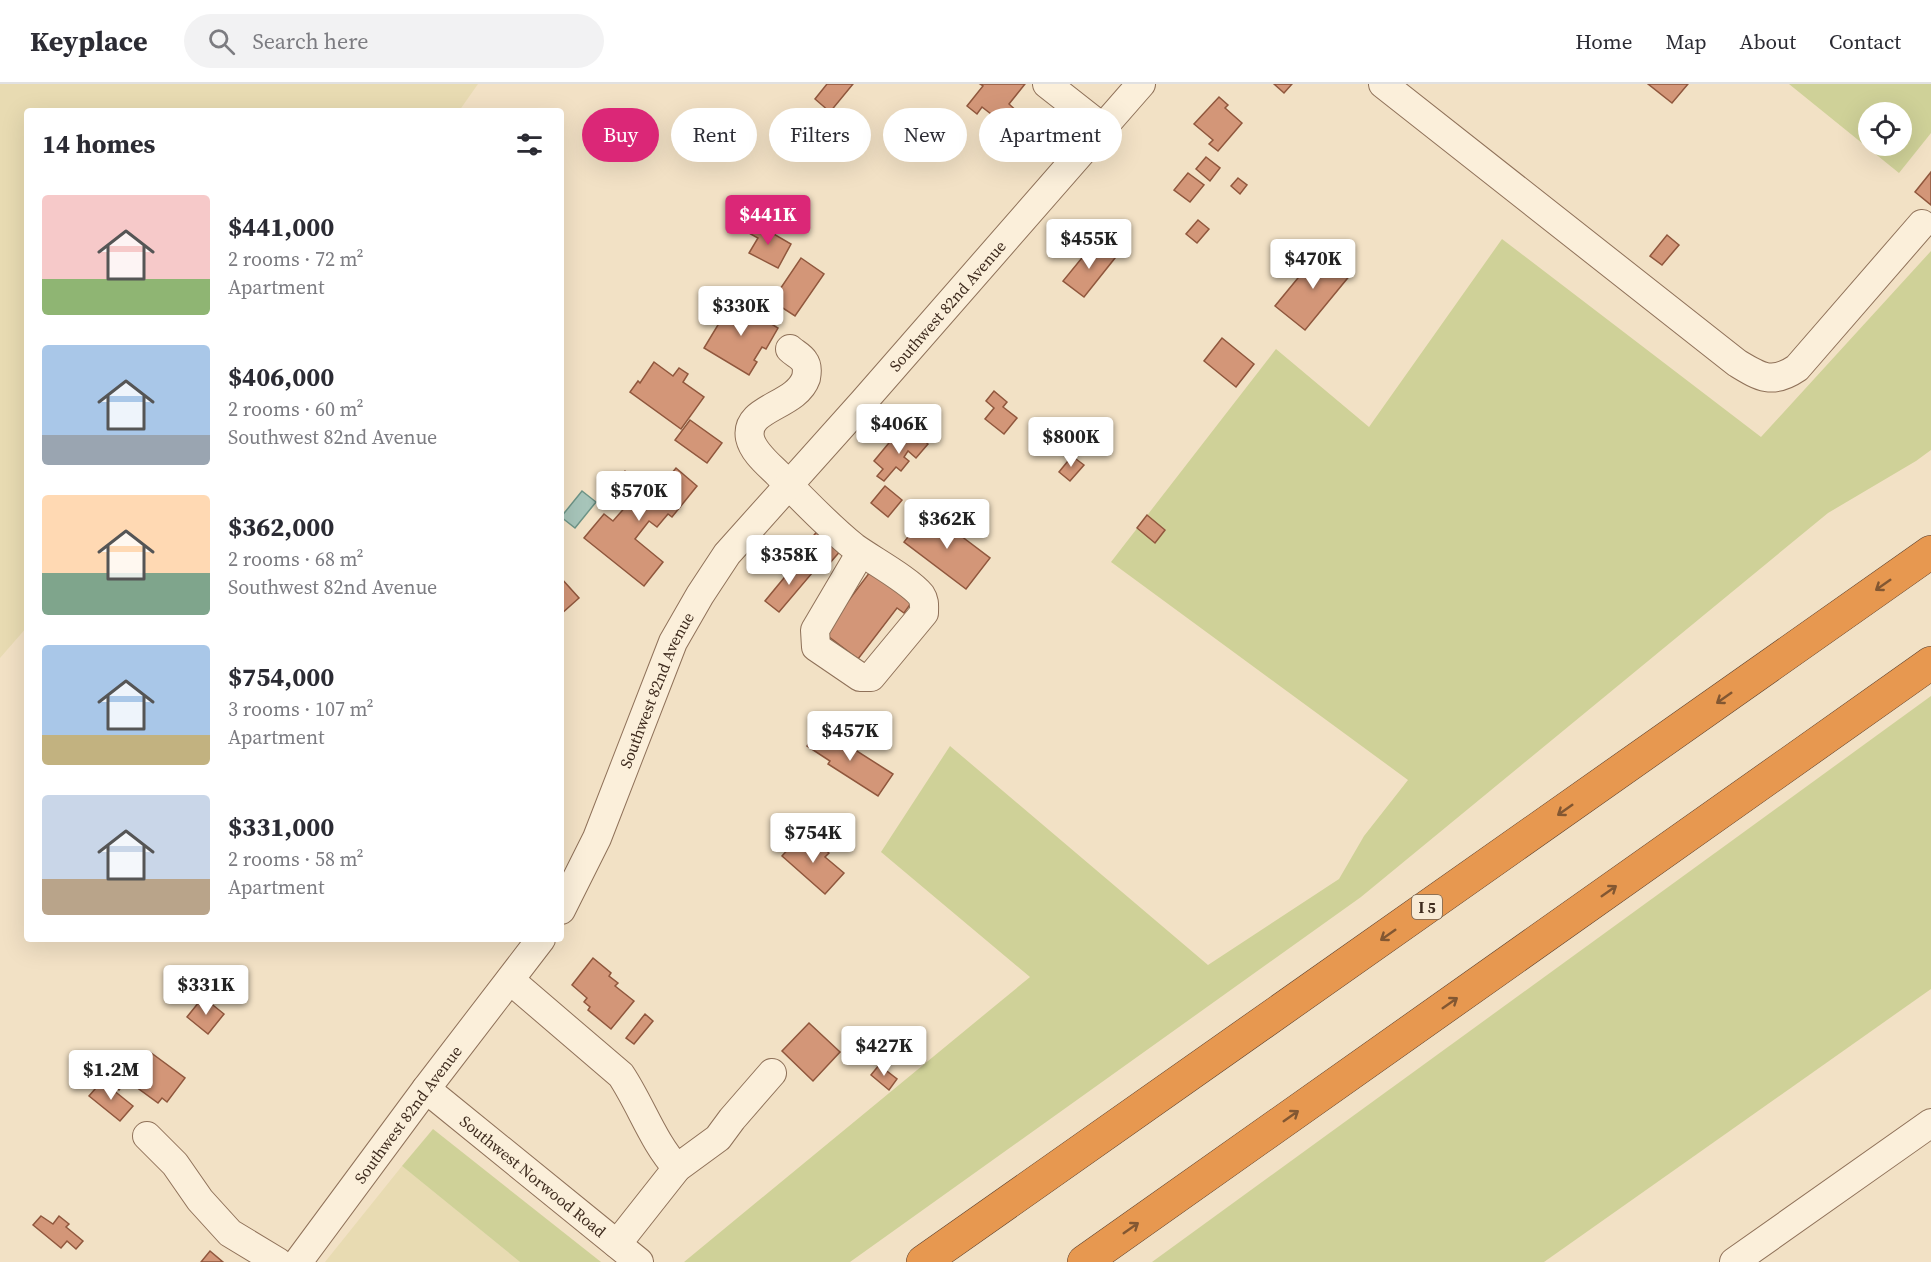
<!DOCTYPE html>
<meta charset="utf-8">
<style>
body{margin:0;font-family:"Source Serif 4",serif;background:#f2f2f3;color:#2b2b33;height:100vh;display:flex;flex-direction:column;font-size:22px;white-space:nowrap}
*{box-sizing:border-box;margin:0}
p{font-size:20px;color:#7c7c81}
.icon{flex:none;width:33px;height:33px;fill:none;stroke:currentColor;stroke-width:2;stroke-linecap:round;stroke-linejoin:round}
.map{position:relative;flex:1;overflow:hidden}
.drawer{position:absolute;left:24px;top:24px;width:540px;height:834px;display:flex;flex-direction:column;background:#fff;border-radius:6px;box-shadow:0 6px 24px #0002}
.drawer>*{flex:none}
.guide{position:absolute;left:582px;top:24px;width:570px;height:54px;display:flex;gap:12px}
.tools{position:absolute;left:1858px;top:18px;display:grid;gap:12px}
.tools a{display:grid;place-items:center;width:54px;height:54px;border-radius:50%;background:#fff;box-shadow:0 6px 24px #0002;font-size:30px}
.price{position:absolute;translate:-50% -51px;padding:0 14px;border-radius:6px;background:#fff;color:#222;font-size:20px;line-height:39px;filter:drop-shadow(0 2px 3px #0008)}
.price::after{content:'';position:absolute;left:50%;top:36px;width:18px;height:14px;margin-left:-9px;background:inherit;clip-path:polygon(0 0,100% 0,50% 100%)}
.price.selected{background:#db2777;color:#fff}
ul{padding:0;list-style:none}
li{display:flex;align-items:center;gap:18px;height:150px;padding:0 18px}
li span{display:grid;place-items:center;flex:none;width:168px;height:120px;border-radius:6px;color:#555}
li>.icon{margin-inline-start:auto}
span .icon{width:72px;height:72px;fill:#fffc;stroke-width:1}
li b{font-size:26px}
h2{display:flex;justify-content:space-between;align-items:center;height:72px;padding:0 18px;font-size:26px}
.tag{padding:0 21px;border-radius:27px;background:#fff;box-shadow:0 6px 24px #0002;font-size:21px;line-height:54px}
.tag.selected{background:#db2777;color:#fff}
header{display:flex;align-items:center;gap:36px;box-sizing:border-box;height:84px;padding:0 30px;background:#fff;border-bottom:2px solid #e1e1e2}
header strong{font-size:28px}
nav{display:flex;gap:33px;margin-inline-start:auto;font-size:21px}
.search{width:420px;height:54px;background:#f2f2f3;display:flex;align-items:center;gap:15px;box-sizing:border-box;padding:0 21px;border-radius:33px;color:#7c7c81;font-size:22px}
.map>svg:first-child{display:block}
.farmland{fill:#e8dbb2}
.green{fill:#cfd198;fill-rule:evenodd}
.water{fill:#a7c5ba;stroke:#6d9487;stroke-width:1.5}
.building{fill:#d39678;stroke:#90573d;stroke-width:1.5}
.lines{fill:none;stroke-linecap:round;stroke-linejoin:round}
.minor-casing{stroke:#8f7159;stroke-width:30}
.highway-casing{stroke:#5d402d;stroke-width:34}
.minor{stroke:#fbefda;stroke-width:28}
.highway{stroke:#e79850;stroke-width:33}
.oneway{stroke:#825732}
.labels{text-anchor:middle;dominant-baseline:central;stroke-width:4.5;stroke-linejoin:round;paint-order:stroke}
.shield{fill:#f8ebd6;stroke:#766555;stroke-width:1.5}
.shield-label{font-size:15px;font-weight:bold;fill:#3e2b1e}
.street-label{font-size:16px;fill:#3e2b1e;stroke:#f8ebd6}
</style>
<header>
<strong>Keyplace</strong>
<div class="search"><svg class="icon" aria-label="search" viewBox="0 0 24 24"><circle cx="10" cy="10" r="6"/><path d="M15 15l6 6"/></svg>Search here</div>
<nav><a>Home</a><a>Map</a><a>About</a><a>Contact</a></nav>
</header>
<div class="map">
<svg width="1931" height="1178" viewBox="0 0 1931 1178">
<rect width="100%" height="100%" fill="#f2e1c5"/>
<!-- farmland -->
<g class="farmland">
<polygon points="0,0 478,0 459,27 27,27 27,543 0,574"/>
<polygon points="402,1082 520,1178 325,1178"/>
</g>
<!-- green -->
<g class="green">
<path d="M 1789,0 L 1931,0 L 1931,49 L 1899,89 ZM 1902,28 L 1902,62 L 1869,62 L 1869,28 Z"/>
<polygon points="1502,155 1761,353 1931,167 1931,366 1916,377 1828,429 1361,813 850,1178 684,1178 1030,893 881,768 950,662 1208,881 1339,795 1364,752 1408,696 1111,478 1276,265 1369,343"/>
<polygon points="1931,612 1931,905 1544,1178 1152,1178"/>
<polygon points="433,1045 601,1178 520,1178 402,1082"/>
</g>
<!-- water -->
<polygon class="water" points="582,407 596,418 575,444 561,433"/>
<!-- building -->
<g class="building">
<polygon points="827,0 853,0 830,28 815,15"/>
<polygon points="980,0 1025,0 1009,20 1020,30 1009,44 982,23 977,30 967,22 983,2"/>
<polygon points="1274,0 1292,0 1284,9"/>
<polygon points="1648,0 1688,0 1672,19"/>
<polygon points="1219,13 1228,21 1225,24 1242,39 1218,67 1209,60 1213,56 1194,40"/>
<polygon points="1206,73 1220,84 1210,97 1196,85"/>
<polygon points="1931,88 1931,121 1915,108"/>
<polygon points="1188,89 1204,101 1190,118 1174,106"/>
<polygon points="1238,94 1247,101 1240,110 1231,102"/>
<polygon points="1198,136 1209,145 1197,159 1186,150"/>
<polygon points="753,138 791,160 778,184 749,169 758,154 747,148"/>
<polygon points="1667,151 1679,161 1662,181 1650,172"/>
<polygon points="1095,158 1115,174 1084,213 1063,197"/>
<polygon points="1321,166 1351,190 1305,246 1275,222"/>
<polygon points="801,174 824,190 795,232 772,217"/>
<polygon points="733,216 778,244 766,265 762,263 754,276 757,278 749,291 704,264"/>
<polygon points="1222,254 1254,280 1236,303 1204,277"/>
<polygon points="654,278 673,292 679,284 688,290 683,298 704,313 681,345 630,308 638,297 640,299"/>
<polygon points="994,307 1007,318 1003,323 1017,334 1004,350 985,335 994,324 986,317"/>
<polygon points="690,336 722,359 707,379 675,356"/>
<polygon points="914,348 928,360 916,374 908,367 904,373 909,377 901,387 896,383 884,397 877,392 883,385 874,377 893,354 903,362"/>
<polygon points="1072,372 1084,381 1070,397 1059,388"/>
<polygon points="676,384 697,402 672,433 668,430 657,443 649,437 635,455 663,478 644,502 584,454 604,430 613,437 628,420 616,410 618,408 612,403 625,387 631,393 634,389 657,407"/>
<polygon points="885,402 902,416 888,433 871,419"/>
<polygon points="928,427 990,474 966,505 904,458"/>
<polygon points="1147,431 1165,446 1155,459 1137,444"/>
<polygon points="819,445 842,465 823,487 800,468"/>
<polygon points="798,477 813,488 779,528 765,517"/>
<polygon points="873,484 914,515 904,529 897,524 858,575 824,549"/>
<polygon points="561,494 579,514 561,530"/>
<polygon points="819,643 893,690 878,712 828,680 830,677 807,662"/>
<polygon points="800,752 811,762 815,758 829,769 825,773 844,789 825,810 782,772"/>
<polygon points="593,874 611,889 609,892 618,899 615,902 634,917 611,945 588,926 590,923 584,918 587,914 572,901"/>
<polygon points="203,913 224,930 208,950 187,933"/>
<polygon points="645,930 653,937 634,960 626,954"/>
<polygon points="809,939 840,968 813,997 782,967"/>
<polygon points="150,968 185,994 167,1018 162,1014 158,1019 128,997"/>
<polygon points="879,981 897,995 889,1006 871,991"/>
<polygon points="113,986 126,997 119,1006 105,995"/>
<polygon points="102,997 133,1022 120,1037 89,1012"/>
<polygon points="41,1132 53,1140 59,1132 69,1140 66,1143 83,1157 76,1165 67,1157 61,1164 33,1141"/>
<polygon points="210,1167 223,1178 201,1178"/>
</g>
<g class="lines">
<!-- minor casing -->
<g class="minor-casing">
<g id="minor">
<polyline points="1047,0 1103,44"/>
<path d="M 1383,0 L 1737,279 C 1760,293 1772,301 1797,284 L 1922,140"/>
<path d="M 790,265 C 794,269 801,272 804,277 C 808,282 807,289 806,294 C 796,323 744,323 750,354 C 753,368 768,380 778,390 C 801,414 828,442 854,463 C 872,476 909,496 921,511 C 925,517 924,522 924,529 L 871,593 L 860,593 L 816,563 L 815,546 L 861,468"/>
<path id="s1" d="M 561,826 L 597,754 L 673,558 L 700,511 L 727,470 L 864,317 L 1141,0"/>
<path d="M 510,896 L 621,991 C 641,1021 653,1058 677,1084"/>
<path id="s2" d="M 426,1005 L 639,1178"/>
<polyline points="147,1052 175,1080 200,1116 230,1149 278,1178"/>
<polyline points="617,1160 677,1084 718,1054 732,1035 772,989"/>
<path id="s3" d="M 298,1178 L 426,1005 L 541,855"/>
<polyline points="1734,1178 1931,1039"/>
</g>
</g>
<!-- highway casing -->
<g class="highway-casing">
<g id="highway">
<polyline points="923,1178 1931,468"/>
<polyline points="1084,1178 1931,579"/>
</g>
</g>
<!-- minor -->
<use href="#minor" class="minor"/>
<!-- highway -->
<use href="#highway" class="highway"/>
</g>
<!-- one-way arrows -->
<defs><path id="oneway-shaft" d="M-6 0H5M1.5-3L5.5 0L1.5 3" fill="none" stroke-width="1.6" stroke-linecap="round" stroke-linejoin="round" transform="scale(1.5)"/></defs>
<g class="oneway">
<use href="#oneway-shaft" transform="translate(1883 501) rotate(145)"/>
<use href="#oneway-shaft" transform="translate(1724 614) rotate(145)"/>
<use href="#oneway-shaft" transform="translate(1565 726) rotate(145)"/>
<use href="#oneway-shaft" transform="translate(1609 807) rotate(-35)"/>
<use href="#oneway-shaft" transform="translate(1388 851) rotate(145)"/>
<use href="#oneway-shaft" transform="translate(1450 919) rotate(-35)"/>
<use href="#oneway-shaft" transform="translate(1291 1032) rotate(-35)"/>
<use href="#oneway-shaft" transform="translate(1131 1144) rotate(-35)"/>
</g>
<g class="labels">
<!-- shield labels -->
<rect class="shield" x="1412" y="811" width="30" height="24" rx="4.5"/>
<g class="shield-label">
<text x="1427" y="823">I 5</text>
</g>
<!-- street labels -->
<g class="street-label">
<text stroke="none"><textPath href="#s1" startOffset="726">Southwest 82nd Avenue</textPath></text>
<text stroke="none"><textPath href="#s1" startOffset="240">Southwest 82nd Avenue</textPath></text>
<text stroke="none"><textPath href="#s3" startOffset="184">Southwest 82nd Avenue</textPath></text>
<text stroke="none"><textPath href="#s2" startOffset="138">Southwest Norwood Road</textPath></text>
</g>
</g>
</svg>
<div class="tools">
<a><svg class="icon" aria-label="locate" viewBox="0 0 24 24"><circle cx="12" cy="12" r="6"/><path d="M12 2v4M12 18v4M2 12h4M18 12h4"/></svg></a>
</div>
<b class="price selected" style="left:768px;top:162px">$441K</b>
<b class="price" style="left:1089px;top:186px">$455K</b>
<b class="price" style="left:1313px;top:206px">$470K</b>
<b class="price" style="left:741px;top:253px">$330K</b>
<b class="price" style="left:899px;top:371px">$406K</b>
<b class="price" style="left:1071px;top:384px">$800K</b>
<b class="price" style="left:639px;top:438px">$570K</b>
<b class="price" style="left:947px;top:466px">$362K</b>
<b class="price" style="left:789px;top:502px">$358K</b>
<b class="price" style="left:850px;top:678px">$457K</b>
<b class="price" style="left:813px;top:780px">$754K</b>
<b class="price" style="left:206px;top:932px">$331K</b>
<b class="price" style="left:884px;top:993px">$427K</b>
<b class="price" style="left:111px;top:1017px">$1.2M</b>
<div class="guide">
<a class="tag selected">Buy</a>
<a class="tag">Rent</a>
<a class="tag">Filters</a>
<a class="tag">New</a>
<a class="tag">Apartment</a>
</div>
<section class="drawer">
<h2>14 homes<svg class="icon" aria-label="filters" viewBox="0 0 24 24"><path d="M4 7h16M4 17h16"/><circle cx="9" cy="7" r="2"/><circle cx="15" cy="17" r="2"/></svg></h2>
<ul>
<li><span style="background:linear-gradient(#f6c9c9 70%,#8fb573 0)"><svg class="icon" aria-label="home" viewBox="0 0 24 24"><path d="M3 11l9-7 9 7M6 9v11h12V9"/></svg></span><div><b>$441,000</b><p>2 rooms · 72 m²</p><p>Apartment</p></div></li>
<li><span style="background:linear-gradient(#a9c7e8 75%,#9aa5b1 0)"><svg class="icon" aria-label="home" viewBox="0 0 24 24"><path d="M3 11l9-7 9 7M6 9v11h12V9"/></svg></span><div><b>$406,000</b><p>2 rooms · 60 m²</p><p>Southwest 82nd Avenue</p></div></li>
<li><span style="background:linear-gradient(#ffd9b3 65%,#7fa58c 0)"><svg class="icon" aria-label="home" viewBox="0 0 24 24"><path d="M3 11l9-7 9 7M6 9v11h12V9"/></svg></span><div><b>$362,000</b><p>2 rooms · 68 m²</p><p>Southwest 82nd Avenue</p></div></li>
<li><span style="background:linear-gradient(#a9c7e8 75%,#c2b280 0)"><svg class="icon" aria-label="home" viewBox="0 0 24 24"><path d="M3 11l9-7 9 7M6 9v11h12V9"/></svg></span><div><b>$754,000</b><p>3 rooms · 107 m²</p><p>Apartment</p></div></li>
<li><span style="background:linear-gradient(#c9d6e8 70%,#b9a48a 0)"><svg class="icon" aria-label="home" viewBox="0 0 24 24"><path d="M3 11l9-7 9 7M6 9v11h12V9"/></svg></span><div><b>$331,000</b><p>2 rooms · 58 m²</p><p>Apartment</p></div></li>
</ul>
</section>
</div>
